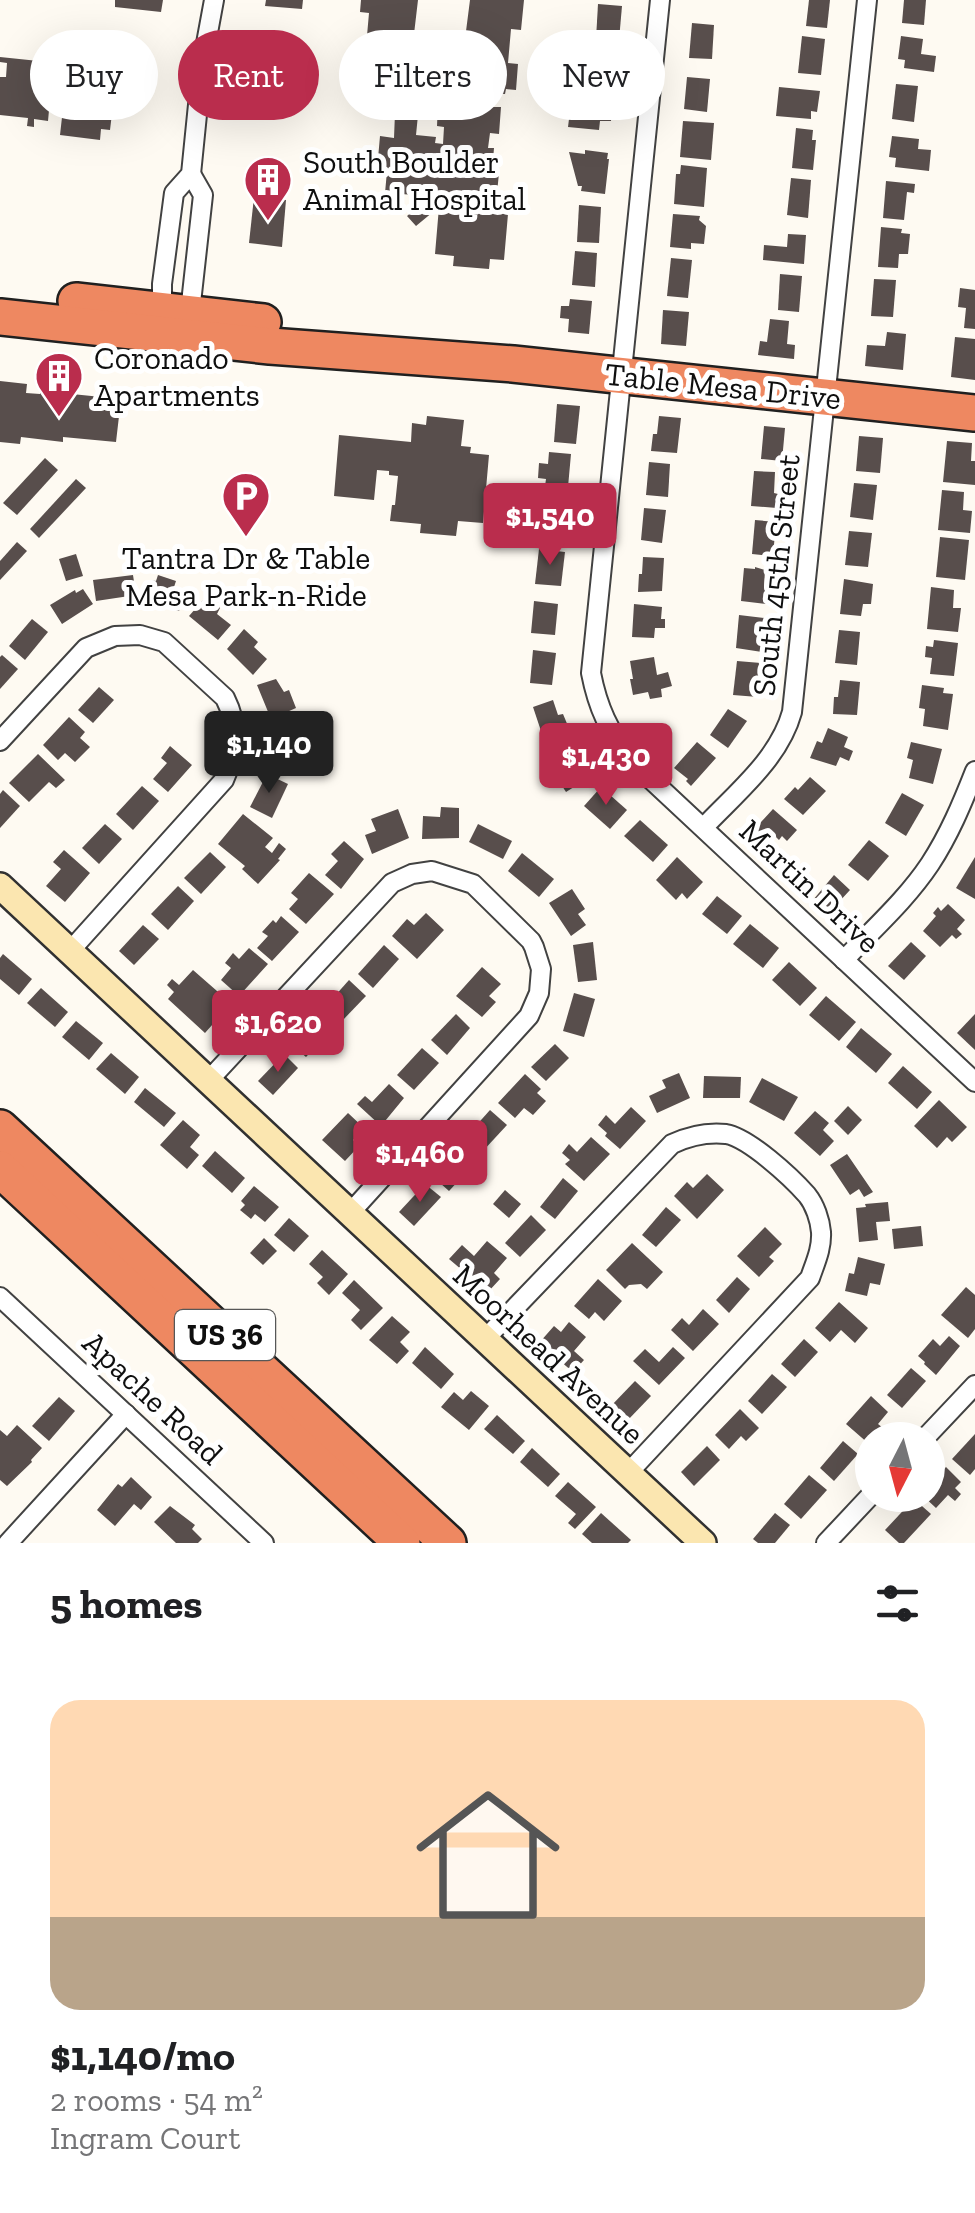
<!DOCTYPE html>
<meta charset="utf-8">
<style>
body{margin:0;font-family:"Zilla Slab",serif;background:#f6f6f6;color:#202124;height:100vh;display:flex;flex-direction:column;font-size:38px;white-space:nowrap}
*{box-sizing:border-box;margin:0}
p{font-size:32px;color:#757577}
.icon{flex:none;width:55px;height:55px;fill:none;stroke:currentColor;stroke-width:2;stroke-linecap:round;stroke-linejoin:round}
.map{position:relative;height:1543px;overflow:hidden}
.details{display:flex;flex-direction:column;background:#fff;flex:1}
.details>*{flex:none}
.hud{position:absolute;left:30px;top:30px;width:915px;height:90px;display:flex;gap:20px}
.needle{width:65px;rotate:186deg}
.fabs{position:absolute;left:855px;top:1422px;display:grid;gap:20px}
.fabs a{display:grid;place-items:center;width:90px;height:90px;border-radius:50%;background:#fff;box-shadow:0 10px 40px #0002;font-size:50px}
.price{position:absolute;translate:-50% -85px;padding:0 22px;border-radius:10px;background:#ba2d4d;color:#fff;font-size:32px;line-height:65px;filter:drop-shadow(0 2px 5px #0008)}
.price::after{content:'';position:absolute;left:50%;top:60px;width:30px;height:22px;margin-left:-15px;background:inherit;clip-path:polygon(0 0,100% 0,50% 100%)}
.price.current{background:#222;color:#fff}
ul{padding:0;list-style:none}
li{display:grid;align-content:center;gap:20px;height:530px;padding:0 50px}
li+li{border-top:2px solid #e0e0e0}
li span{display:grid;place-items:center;height:310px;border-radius:30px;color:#555}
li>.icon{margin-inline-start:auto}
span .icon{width:180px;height:180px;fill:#fffc;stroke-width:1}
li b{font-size:42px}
h2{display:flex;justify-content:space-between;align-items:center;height:120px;padding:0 50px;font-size:42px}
.chip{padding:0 35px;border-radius:45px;background:#fff;box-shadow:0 10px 40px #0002;font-size:35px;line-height:90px}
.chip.current{background:#ba2d4d;color:#fff}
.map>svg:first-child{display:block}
.building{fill:#584e4c}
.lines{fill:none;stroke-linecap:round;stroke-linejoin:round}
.street-casing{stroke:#424242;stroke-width:22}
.secondary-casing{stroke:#313131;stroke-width:30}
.highway-casing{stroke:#202020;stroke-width:40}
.street{stroke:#fff;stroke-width:18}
.secondary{stroke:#fbe6b0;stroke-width:25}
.highway{stroke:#ee8861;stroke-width:35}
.labels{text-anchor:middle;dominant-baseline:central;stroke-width:10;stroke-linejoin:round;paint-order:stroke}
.shield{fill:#fff;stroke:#575757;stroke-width:2.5}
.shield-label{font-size:30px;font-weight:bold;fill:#0f0f0f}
.poi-label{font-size:32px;fill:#0f0f0f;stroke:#fff;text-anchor:start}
.street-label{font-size:32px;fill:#0f0f0f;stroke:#fff}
</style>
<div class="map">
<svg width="975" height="1543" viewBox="0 0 975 1543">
<rect width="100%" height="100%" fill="#fefaf2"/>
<!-- building -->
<g class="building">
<polygon points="115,0 163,0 161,12 115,7"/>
<polygon points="266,0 303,0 302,9 265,6"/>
<polygon points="361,0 418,0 414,34 425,35 423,51 453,55 454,38 465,39 470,0 524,0 521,30 511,29 508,63 518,64 516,90 506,89 505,94 493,93 492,107 501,107 499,134 490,133 488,148 494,148 492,172 499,173 495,213 508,214 504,260 490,259 489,269 453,266 454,256 435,254 439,207 416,226 407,216 431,196 385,193 387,171 377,170 380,136 394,138 395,113 418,115 416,135 436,137 435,143 443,144 444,127 437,126 438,102 446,103 448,87 423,85 423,79 399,77 398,82 371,80 371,75 362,74 363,69 353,68 355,46 366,47 369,13 360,12"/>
<polygon points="809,0 830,0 827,28 806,26"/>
<polygon points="904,0 926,0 924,25 902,23"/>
<polygon points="598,4 622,6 619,40 596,39"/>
<polygon points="692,23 714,25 712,59 689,58"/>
<polygon points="802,36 825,39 821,75 798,73"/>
<polygon points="901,36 923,39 921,54 936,56 934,72 904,68 905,60 898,59"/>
<polygon points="261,48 295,52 291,84 256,79"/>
<polygon points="592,53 616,55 618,66 615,98 588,95"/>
<polygon points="0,57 48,62 46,77 52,78 48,121 34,119 34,127 27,126 28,118 0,115 0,77 6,77 7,63 0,62"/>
<polygon points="68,64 108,69 105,96 114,97 110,130 101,129 100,140 60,135"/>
<polygon points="687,77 710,79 707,112 684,109"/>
<polygon points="896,84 918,86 914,122 892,119"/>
<polygon points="779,87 820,91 817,112 811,111 811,119 776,116"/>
<polygon points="571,103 601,106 602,103 612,103 611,121 600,121 599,130 568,127"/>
<polygon points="683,121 714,123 711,160 680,157"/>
<polygon points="796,128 813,130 812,140 816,140 813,170 792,168"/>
<polygon points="892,136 919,139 918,149 931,150 929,171 895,167 896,158 889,157"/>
<polygon points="585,150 608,153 607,159 609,159 605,194 581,191 582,186 578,186 569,152 585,154"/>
<polygon points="681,165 707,168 704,207 674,204 676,174 680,174"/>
<polygon points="791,178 811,180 808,218 787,215"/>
<polygon points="886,181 915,184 914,193 907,192 904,220 883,218"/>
<polygon points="254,197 286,200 282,247 249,243"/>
<polygon points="579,205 601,207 599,243 577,242"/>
<polygon points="673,214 700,216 699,220 706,226 704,244 691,243 691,249 670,247"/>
<polygon points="881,227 902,229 901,233 910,234 908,254 899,254 898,268 878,267"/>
<polygon points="788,234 806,235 804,264 763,260 764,245 787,247"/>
<polygon points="575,251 597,253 595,287 572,285"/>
<polygon points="671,258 692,260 688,298 667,296"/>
<polygon points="780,274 802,276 799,312 778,310"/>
<polygon points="874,279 896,280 893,317 871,316"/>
<polygon points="960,288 975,290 975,329 964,328 966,308 958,307"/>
<polygon points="570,299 592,301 589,334 568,332 569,319 560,318 561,306 569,306"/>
<polygon points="663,310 689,312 686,346 661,344"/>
<polygon points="770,319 789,321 787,344 795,345 794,359 758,355 760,341 767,342"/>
<polygon points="887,332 906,334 903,370 865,366 867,345 885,346"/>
<polygon points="955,337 975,339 975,380 951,377"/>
<polygon points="0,381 27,384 26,393 40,394 41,383 52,384 51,395 62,396 62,393 121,399 116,442 63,437 63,442 21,437 20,444 0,442"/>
<polygon points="557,404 580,406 576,444 554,442"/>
<polygon points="427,416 464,420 461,446 471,447 470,453 489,455 483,523 458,521 456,536 420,533 421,524 390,521 392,505 395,505 398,476 389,475 389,471 377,470 374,500 334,496 339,435 411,442 412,423 426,425"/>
<polygon points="659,416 681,418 677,453 651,451 653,434 657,434"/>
<polygon points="764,426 785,428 782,461 761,459"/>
<polygon points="859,436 883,438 880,473 856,471"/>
<polygon points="947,441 972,443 971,461 975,461 975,485 943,482"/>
<polygon points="549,452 571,454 568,487 545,486 546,479 538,478 539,463 548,464"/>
<polygon points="45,458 58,470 17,515 3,503"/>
<polygon points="649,462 670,464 668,497 646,495"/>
<polygon points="754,471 775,472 774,493 778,494 777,508 751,506"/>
<polygon points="76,479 86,488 39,538 30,529"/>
<polygon points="854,483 877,485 873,520 850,517"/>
<polygon points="942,490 964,492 963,510 972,511 970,533 938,530"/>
<polygon points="549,502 571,504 568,536 546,534 548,513 544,513 545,503"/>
<polygon points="644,508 666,510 662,543 641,540"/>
<polygon points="755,520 776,522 773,556 752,554"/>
<polygon points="849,531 872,533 868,567 845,565"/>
<polygon points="940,537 969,540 965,580 936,577"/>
<polygon points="17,542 27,551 0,580 0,561"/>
<polygon points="539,549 565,552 561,586 535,584"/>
<polygon points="76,554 83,576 66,581 59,559"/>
<polygon points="643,557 664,558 662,591 638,592 639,574 642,574"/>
<polygon points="755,567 765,570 764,587 769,588 767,604 741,601 744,568 755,569"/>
<polygon points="133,575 136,595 96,601 93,580"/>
<polygon points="158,575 176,581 173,590 185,593 179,611 145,600 151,580 156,581"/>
<polygon points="844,579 873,584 871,604 863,604 861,616 840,614"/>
<polygon points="931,587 954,590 953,608 961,608 958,632 927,629"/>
<polygon points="83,589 93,604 62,624 50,605 75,590 76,593"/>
<polygon points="203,600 207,604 211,600 220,608 217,614 231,625 218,640 189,616"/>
<polygon points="534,601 558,604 555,635 531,633"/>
<polygon points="634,604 662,607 661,619 665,619 665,628 655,628 654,638 632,637"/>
<polygon points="739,615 765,618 762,652 736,648"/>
<polygon points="32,619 48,632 25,660 9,646"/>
<polygon points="244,629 258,642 254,647 267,659 253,675 227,649"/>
<polygon points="839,630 860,632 857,665 835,663"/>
<polygon points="934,640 958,643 954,676 930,674 932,658 925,657 926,646 933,647"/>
<polygon points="533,650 556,653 552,685 530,683"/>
<polygon points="2,655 18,669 0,689 0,657"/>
<polygon points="654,657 657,675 668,672 672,686 661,689 662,697 650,699 648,692 633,695 630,679 633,679 630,661"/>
<polygon points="737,661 761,663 758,697 733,695"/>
<polygon points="276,679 284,692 289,690 296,708 271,719 257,685"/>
<polygon points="840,680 860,682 857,715 833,714 834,697 838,697"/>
<polygon points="922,685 944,688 943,693 953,694 948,730 923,726 925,709 919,708"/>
<polygon points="99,687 114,700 93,723 78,710"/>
<polygon points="553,700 558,715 563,714 568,726 562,728 564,734 544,740 533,707"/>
<polygon points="728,709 747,721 728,748 710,735"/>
<polygon points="69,717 85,732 80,738 90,747 75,762 65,753 58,760 43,745"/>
<polygon points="828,728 848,737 844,747 853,751 849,761 840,757 836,766 810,758 817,741 822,743"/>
<polygon points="273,730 295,731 293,767 271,765"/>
<polygon points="697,742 716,758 691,786 686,781 688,779 674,768"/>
<polygon points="911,742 942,749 933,784 909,778 913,760 907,758"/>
<polygon points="170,746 192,765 168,792 153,779 167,763 161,758"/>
<polygon points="575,747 593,775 566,792 548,764"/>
<polygon points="38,754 65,780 56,788 49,782 29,802 9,783"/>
<polygon points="267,774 288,784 272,818 250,807"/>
<polygon points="810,777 826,791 803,815 784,799 795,787 798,790"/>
<polygon points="142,786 159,801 133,830 116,814"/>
<polygon points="601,787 627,810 610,829 584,806"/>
<polygon points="3,790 20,806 0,828 0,794"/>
<polygon points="902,793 924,805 906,836 885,823"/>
<polygon points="441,807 459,808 459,838 422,839 423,816 440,817"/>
<polygon points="398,809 409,838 372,854 365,835 376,831 371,819"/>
<polygon points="773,809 797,830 787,841 782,836 779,840 776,837 766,847 751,833"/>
<polygon points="243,814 273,838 265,847 272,853 279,843 286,849 278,859 280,860 258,884 242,869 245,866 218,844"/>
<polygon points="640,820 668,845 653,862 624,836"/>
<polygon points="105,824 122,839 99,864 82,848"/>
<polygon points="478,824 512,841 503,859 469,842"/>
<polygon points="869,840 889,856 868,881 848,865"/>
<polygon points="344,841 364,859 341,889 325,875 338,861 331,854"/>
<polygon points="64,850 90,873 65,902 46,886 61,869 53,862"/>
<polygon points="210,852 226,867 201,894 184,878"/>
<polygon points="522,853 554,879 539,897 508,871"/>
<polygon points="677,857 703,882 687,899 682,893 676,900 656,880"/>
<polygon points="975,857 975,899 956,888"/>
<polygon points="309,873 334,894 306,924 289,909 298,899 291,893"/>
<polygon points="834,875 850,890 838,903 840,905 830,918 813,900"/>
<polygon points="178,886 194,901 168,930 151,914"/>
<polygon points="572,889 585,909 578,914 586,925 571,936 549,903"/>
<polygon points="717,896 742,916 727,934 702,914"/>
<polygon points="948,904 965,920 957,929 962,934 956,939 952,935 940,947 923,931 936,916 933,913 938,907 941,911"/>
<polygon points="426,913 444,930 417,959 392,936 407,919 414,925"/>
<polygon points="281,916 299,932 272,961 257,948 268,936 262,932 273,920 276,923"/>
<polygon points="750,924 779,948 763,968 733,944"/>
<polygon points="143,925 159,939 134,965 119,951"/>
<polygon points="593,942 597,980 578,982 573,945"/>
<polygon points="911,942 926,956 904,980 888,966"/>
<polygon points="384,945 399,959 373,988 358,974"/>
<polygon points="249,948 268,964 239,996 221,980 231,968 225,963 233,953 239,959"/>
<polygon points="3,954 32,979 19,995 0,979 0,958"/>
<polygon points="789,962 817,988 800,1006 772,980"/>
<polygon points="482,967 501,984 489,996 496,1002 482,1017 456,996"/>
<polygon points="193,970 225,998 214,1011 220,1016 205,1033 168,999 174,992 167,985 172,979 179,985"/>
<polygon points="349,980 366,996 341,1022 325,1007"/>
<polygon points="41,988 68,1012 55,1027 27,1003"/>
<polygon points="574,993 595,999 584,1037 563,1031"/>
<polygon points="826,996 856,1022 839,1041 809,1015"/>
<polygon points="456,1014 470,1028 447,1055 431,1040"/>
<polygon points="975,1014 975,1050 957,1033"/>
<polygon points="319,1016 332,1029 306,1057 292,1045"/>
<polygon points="76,1021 103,1043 89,1060 62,1037"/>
<polygon points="861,1028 892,1054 876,1073 846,1047"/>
<polygon points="555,1044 569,1058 546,1081 531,1067"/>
<polygon points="422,1048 439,1063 414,1090 397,1075"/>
<polygon points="111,1053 139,1077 125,1094 96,1069"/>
<polygon points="284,1054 298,1068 273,1095 258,1081"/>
<polygon points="903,1066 932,1092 917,1109 888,1083"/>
<polygon points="679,1073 690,1098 657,1113 649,1096 666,1088 662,1080"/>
<polygon points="525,1074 541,1089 537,1093 546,1101 533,1115 524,1108 515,1118 498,1103"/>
<polygon points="704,1076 741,1077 740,1098 703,1098"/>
<polygon points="762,1078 798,1097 784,1121 749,1102"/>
<polygon points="389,1084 404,1098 381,1126 357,1104 365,1096 372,1102"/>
<polygon points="145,1088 176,1113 164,1127 134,1102"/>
<polygon points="939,1100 967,1127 952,1142 947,1137 937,1148 914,1126"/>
<polygon points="848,1106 862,1120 848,1135 834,1121"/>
<polygon points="631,1107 646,1121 620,1149 605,1136 607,1133 598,1125 606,1115 615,1124"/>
<polygon points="490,1110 507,1125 482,1152 465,1138"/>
<polygon points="815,1111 829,1123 823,1130 834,1141 820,1156 794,1133"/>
<polygon points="348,1113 364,1128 353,1140 359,1146 345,1161 322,1140"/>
<polygon points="183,1120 200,1135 190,1147 199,1155 187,1169 160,1145"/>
<polygon points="591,1137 610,1154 584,1181 565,1164 570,1160 562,1153 569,1144 577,1152"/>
<polygon points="458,1146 476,1162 449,1191 431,1175"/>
<polygon points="215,1151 245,1178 232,1193 202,1166"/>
<polygon points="847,1154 873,1192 864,1197 859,1189 850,1195 830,1165"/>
<polygon points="707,1174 724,1190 697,1219 674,1196 687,1182 693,1188"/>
<polygon points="563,1178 578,1191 555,1219 540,1207"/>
<polygon points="425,1184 441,1197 414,1226 399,1212"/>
<polygon points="254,1186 279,1207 265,1222 255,1214 251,1219 240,1210 245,1205 241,1201"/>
<polygon points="505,1190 521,1204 509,1218 493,1204"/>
<polygon points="888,1202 890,1221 876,1222 878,1240 859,1242 856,1208 866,1207 865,1204"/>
<polygon points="666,1207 681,1220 656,1247 642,1235"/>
<polygon points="531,1215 546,1230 520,1257 505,1243"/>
<polygon points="289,1218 309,1236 294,1252 274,1235"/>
<polygon points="921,1226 923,1246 894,1249 892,1229"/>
<polygon points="765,1227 782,1244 769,1257 774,1261 759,1277 737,1256"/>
<polygon points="264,1238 277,1251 263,1265 250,1253"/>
<polygon points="487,1241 507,1258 494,1273 500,1279 488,1292 449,1259 462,1245 474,1256"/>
<polygon points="632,1243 663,1272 647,1289 641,1284 629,1285 625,1289 606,1270"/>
<polygon points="322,1250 348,1274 329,1295 317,1283 323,1277 309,1264"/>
<polygon points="858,1257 885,1264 880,1285 870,1283 867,1296 845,1291 849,1273 854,1274"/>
<polygon points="737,1277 750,1289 729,1313 716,1300"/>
<polygon points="598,1279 622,1301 604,1321 595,1312 589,1319 574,1306"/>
<polygon points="354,1280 383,1308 361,1330 351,1320 360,1310 342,1293"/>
<polygon points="966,1287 975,1295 975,1329 968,1338 941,1315"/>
<polygon points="839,1302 868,1328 855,1343 841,1330 830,1342 815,1328"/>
<polygon points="703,1309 719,1324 693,1351 671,1330 682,1318 689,1325"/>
<polygon points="392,1316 410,1332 400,1342 409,1351 397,1364 369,1340"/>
<polygon points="569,1322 586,1337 574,1351 584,1360 573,1372 539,1343 554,1326 561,1332"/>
<polygon points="949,1336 960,1346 936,1375 924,1364 925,1362 918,1356 933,1339 940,1346"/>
<polygon points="804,1339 818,1352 795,1377 781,1364"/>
<polygon points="425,1347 454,1374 441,1389 412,1363"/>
<polygon points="673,1347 685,1358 659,1385 633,1361 645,1349 659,1362"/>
<polygon points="911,1368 926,1381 902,1408 887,1395"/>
<polygon points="772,1374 787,1387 762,1414 748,1401"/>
<polygon points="635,1381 651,1396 626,1422 610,1407"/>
<polygon points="471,1391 489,1406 469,1430 441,1407 454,1392 463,1400"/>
<polygon points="871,1396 888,1412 878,1424 883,1428 869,1444 846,1424"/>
<polygon points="59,1397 75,1411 49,1441 32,1426"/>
<polygon points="740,1409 759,1428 746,1441 741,1436 729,1449 715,1435"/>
<polygon points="497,1415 525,1441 513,1454 484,1429"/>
<polygon points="17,1425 42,1448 31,1460 32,1462 7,1486 0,1480 0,1430 7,1436"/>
<polygon points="975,1434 975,1469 970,1475 952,1459"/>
<polygon points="843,1441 858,1454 834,1481 820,1468"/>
<polygon points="707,1446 720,1460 694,1486 681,1472"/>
<polygon points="532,1448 560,1474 548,1487 520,1462"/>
<polygon points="946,1467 961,1482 955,1488 961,1494 955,1501 948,1495 936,1508 922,1495 928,1495 928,1486"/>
<polygon points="809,1475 827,1490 801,1519 784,1504"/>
<polygon points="131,1477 152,1497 141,1510 134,1504 115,1526 97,1510 118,1484 122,1487"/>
<polygon points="568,1482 596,1507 575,1529 568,1523 576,1514 555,1496"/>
<polygon points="914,1499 931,1514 904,1543 899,1543 885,1530"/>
<polygon points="170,1506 195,1525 192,1529 202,1539 198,1543 176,1543 154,1522"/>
<polygon points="601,1513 631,1540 628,1543 592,1543 582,1534"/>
<polygon points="775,1513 790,1525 775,1543 758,1543 753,1539"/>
</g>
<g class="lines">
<!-- street casing -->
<g class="street-casing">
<g id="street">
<path d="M 660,0 L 591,673 C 598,709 609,730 630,760 L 975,1082"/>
<polyline points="162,312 162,284 174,193 191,174 202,65 214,0"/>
<polyline points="185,317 190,312 203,195 191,174"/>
<path d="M 0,741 L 86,648 L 115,636 L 140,635 L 164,642 L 225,698 C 239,726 237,751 224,780 L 70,951"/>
<path d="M 704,827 C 736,793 779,759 792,712 L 867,0"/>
<path d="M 844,960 C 873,929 906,900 930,864 C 949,835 962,804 975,771"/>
<polyline points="208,1081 392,883 412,874 432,871 473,884 531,941 534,947 541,969 539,993 529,1016 350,1213"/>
<polyline points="0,1297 264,1543"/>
<path d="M 485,1339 L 672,1144 C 689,1136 707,1132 726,1134 C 749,1138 791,1177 807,1195 C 815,1205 820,1220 821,1232 C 822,1249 815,1263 810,1278 L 629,1472"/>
<polyline points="923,1440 975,1385"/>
<polyline points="8,1543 126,1414"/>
<polyline points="826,1543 872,1494"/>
</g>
</g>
<!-- secondary casing -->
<g class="secondary-casing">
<polyline id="secondary" points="0,886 703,1543"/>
</g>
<!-- highway casing -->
<g class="highway-casing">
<g id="highway">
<polyline points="76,301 263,322"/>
<polyline points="0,317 270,346 513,364 975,413"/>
<polyline points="0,1128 448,1543"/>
<polyline points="0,1169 402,1543"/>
</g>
</g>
<!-- street -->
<use href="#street" class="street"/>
<!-- secondary -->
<use href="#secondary" class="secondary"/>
<!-- highway -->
<use href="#highway" class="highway"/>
</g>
<!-- icons -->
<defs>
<g id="building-pin" transform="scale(2.5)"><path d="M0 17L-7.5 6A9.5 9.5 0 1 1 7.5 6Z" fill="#ba2d4d" stroke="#fff"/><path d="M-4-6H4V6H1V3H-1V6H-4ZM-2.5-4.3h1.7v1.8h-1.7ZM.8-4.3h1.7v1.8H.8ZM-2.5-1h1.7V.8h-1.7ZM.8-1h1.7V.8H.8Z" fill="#fff"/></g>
<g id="parking-pin" transform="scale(2.5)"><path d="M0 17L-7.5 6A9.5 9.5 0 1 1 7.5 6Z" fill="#ba2d4d" stroke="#fff"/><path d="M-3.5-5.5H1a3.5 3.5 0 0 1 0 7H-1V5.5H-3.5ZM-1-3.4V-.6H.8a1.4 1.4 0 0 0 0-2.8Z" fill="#fff"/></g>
</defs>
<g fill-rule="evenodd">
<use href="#building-pin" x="268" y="180"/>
<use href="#building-pin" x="59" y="376"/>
<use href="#parking-pin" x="246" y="496"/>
</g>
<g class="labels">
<!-- shield labels -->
<rect class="shield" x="175" y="1310" width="100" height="50" rx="8"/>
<g class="shield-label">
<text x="225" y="1335">US 36</text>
</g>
<!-- poi labels -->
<g class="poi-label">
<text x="303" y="162">South Boulder<tspan x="303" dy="37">Animal Hospital</tspan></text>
<text x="94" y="358">Coronado<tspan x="94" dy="37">Apartments</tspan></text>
<text x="246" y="558" text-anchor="middle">Tantra Dr &amp; Table<tspan x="246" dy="37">Mesa Park-n-Ride</tspan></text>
</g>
<!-- street labels -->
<g class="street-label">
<text transform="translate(723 386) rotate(6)">Table Mesa Drive</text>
<text transform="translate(776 575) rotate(-84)">South 45th Street</text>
<text transform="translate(810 886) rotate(43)">Martin Drive</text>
<text transform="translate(549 1354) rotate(43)">Moorhead Avenue</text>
<text transform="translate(153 1398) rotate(43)">Apache Road</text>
</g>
</g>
</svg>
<div class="fabs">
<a><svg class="needle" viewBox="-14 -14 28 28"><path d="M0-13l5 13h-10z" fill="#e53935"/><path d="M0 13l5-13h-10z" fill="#757577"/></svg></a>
</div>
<b class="price" style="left:550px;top:568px">$1,540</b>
<b class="price current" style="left:269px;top:796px">$1,140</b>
<b class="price" style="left:606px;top:808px">$1,430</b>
<b class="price" style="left:278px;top:1075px">$1,620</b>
<b class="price" style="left:420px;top:1205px">$1,460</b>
<div class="hud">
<a class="chip">Buy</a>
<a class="chip current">Rent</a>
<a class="chip">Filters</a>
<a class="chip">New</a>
</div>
</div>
<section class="details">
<h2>5 homes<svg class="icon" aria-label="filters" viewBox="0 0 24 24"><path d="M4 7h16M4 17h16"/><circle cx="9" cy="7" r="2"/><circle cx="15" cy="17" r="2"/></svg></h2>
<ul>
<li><span style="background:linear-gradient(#ffd9b3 70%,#b9a48a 0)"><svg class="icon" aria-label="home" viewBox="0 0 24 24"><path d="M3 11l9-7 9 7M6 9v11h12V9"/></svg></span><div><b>$1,140/mo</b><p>2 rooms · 54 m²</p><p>Ingram Court</p></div></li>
</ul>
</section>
